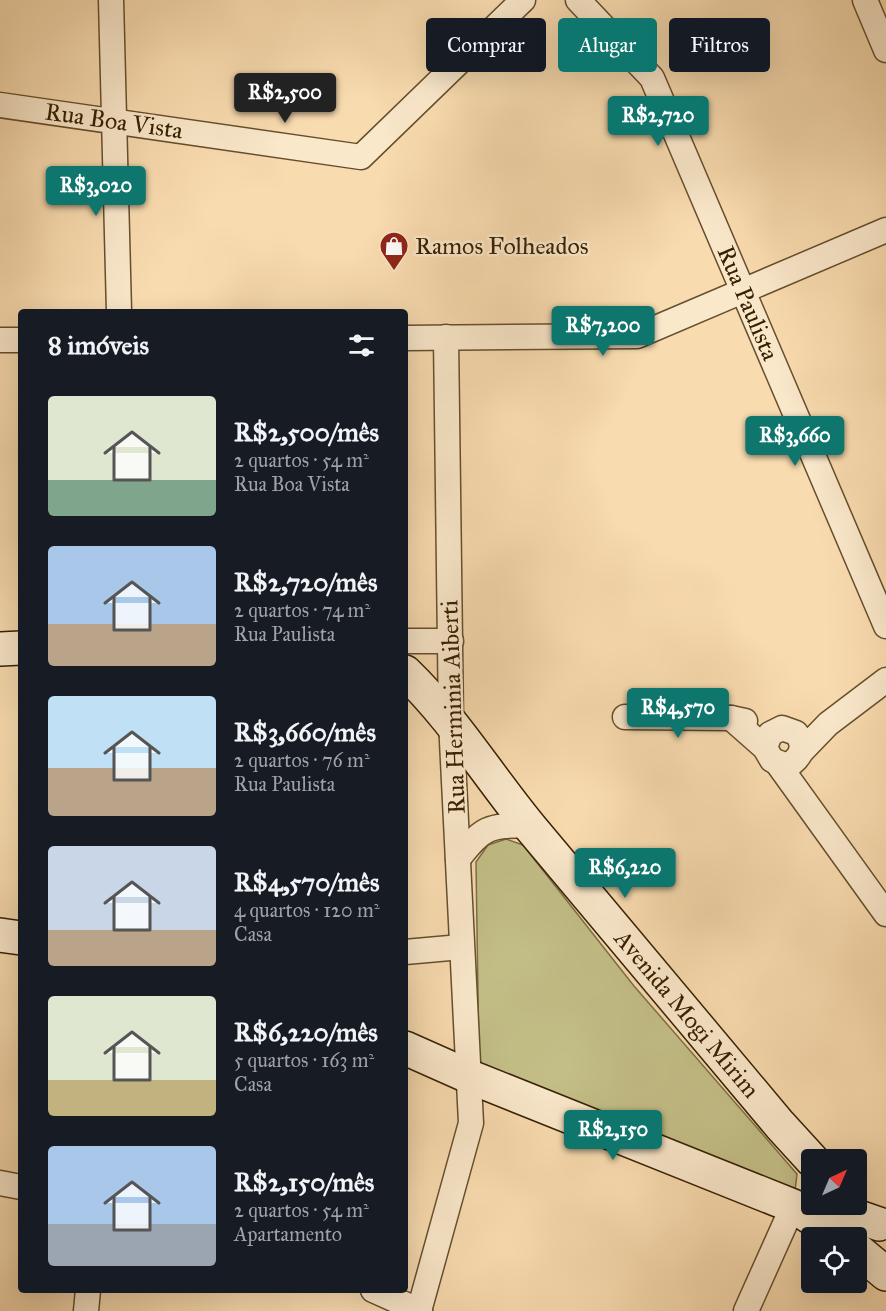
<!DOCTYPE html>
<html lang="pt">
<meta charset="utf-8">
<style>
body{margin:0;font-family:"IM FELL Great Primer",serif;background:#242831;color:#f1f3f6;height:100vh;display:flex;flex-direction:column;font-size:22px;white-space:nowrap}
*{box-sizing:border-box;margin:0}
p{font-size:20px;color:#9ea1a6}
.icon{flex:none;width:33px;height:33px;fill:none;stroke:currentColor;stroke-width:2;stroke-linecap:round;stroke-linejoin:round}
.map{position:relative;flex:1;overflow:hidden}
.panel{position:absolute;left:18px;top:309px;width:390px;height:984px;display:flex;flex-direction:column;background:#171b24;border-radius:6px;box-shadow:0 6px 24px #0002}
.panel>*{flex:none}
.top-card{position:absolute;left:426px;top:18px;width:369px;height:54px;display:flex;gap:12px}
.needle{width:39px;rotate:44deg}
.tools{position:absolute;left:801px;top:1149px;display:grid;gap:12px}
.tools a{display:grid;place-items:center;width:66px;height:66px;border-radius:6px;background:#171b24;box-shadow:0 6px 24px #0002;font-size:30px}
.price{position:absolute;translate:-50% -51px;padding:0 14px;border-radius:6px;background:#0f766e;color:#fff;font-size:20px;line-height:39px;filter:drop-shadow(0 2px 3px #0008)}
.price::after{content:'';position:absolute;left:50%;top:36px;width:18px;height:14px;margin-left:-9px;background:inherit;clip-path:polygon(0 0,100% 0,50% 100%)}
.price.active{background:#222;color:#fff}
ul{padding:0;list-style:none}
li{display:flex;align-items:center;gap:18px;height:150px;padding:0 30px}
li span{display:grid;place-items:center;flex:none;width:168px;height:120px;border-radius:6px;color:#555}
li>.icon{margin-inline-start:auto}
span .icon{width:72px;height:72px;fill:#fffc;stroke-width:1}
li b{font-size:26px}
h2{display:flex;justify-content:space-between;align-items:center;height:72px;padding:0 30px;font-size:26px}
.pill{padding:0 21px;border-radius:6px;background:#171b24;box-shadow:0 6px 24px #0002;font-size:21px;line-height:54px}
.pill.active{background:#0f766e;color:#fff}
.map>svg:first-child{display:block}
.green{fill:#c3be87;stroke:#7c6f44;stroke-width:1.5}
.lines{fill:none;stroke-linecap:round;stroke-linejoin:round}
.street-casing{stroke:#664f2c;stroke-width:27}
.secondary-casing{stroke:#362000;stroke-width:36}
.street{stroke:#fae8cb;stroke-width:24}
.secondary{stroke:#fae8cb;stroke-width:33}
.labels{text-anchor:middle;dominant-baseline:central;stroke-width:5;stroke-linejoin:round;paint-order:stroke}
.street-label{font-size:24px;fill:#362000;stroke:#fae8cb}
.poi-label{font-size:24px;fill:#362000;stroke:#fae8cb;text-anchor:start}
</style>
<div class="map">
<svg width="886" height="1311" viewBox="0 0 886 1311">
<rect width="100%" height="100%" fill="#f8dbaf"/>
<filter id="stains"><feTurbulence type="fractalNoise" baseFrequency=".00333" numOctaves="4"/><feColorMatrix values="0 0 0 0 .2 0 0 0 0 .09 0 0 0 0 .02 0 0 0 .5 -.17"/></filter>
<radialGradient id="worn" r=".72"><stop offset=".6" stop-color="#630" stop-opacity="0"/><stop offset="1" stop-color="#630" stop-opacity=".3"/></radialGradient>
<!-- green -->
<polygon class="green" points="506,839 523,845 634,986 797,1174 795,1191 479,1064 476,862 488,845"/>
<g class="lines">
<!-- street casing -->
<g class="street-casing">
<g id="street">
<polyline points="111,0 119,312"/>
<polyline points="578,0 652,78 886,626"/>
<polyline points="865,0 886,50"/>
<polyline points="0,105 361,157 523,0"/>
<polyline points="405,338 637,336 886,230"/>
<polyline points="0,340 21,340"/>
<polyline points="405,641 451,641"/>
<polyline points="625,717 731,718 745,721"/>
<path d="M 731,718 L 765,748 L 772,760 L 785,765 L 792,763 C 803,754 805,744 796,733 L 782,728 L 770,734 L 765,748"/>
<polyline points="801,752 828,724 886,680"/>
<polyline points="778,764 886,914"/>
<path d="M 458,859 C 484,826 488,826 529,825"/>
<polyline points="405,952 461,947"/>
<polyline points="0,1183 21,1187"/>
<polyline points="373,1290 420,1311"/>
<polyline points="86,1311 88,1290"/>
<polyline points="419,1311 471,1123 451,721 446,337"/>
<polyline points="746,1311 793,1206"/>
</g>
</g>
<!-- secondary casing -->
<g class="secondary-casing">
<g id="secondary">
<polyline points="0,649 21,648"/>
<path d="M 405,672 C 454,719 488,776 531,828 C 614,927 697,1026 780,1125 L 812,1160"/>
<polyline points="0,935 21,938"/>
<polyline points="405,1048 468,1076 793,1206 842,1238"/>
<polyline points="821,1204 879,1224"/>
<polyline points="856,1249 886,1274"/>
</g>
</g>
<!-- street -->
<use href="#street" class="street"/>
<!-- secondary -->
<use href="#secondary" class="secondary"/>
</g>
<!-- icons -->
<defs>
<g id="shop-pin" transform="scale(1.5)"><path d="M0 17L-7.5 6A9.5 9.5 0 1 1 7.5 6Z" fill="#8f2418" stroke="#fae8cb"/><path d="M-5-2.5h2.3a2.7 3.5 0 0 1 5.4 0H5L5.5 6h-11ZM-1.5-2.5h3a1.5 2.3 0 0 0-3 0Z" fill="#fff"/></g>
</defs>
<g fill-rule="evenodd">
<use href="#shop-pin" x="394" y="246"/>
</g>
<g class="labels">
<!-- street labels -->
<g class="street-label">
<text transform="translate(114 121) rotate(8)">Rua Boa Vista</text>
<text transform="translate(748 303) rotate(67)">Rua Paulista</text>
<text transform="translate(453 707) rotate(-92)">Rua Herminia Aiberti</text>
<text transform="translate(687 1014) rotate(50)">Avenida Mogi Mirim</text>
</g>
<!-- poi labels -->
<g class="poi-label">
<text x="415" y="246">Ramos Folheados</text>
</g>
</g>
<rect width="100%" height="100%" filter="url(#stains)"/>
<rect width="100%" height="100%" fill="url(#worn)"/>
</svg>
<div class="tools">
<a><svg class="needle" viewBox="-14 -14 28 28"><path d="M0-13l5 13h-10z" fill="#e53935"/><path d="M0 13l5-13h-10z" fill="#9ea1a6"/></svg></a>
<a><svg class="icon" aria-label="locate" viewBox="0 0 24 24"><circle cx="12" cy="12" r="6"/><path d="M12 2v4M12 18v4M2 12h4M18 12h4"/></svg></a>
</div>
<b class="price active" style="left:285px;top:124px">R$2,500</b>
<b class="price" style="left:658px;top:147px">R$2,720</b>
<b class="price" style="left:96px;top:217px">R$3,020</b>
<b class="price" style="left:603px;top:357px">R$7,200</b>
<b class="price" style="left:795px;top:467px">R$3,660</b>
<b class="price" style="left:678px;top:739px">R$4,570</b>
<b class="price" style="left:625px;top:899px">R$6,220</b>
<b class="price" style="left:613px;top:1161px">R$2,150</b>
<div class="top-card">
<a class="pill">Comprar</a>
<a class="pill active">Alugar</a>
<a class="pill">Filtros</a>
</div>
<section class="panel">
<h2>8 imóveis<svg class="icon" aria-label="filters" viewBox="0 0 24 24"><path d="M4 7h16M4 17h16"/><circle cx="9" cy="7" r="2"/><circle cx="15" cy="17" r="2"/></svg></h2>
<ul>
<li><span style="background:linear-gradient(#dfe7d0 70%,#7fa58c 0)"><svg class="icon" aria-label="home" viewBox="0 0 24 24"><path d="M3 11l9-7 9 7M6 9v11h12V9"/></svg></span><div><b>R$2,500/mês</b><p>2 quartos · 54 m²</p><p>Rua Boa Vista</p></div></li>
<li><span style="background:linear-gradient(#a9c7e8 65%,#b9a48a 0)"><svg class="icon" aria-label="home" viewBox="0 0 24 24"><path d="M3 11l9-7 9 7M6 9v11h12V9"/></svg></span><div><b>R$2,720/mês</b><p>2 quartos · 74 m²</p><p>Rua Paulista</p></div></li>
<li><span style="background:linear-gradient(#bfe0f5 60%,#b9a48a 0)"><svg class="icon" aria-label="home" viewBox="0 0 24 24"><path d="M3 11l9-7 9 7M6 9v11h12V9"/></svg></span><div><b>R$3,660/mês</b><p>2 quartos · 76 m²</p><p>Rua Paulista</p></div></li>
<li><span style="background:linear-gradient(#c9d6e8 70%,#b9a48a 0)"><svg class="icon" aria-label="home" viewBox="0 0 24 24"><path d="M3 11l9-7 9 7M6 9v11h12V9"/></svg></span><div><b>R$4,570/mês</b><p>4 quartos · 120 m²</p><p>Casa</p></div></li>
<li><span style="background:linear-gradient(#dfe7d0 70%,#c2b280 0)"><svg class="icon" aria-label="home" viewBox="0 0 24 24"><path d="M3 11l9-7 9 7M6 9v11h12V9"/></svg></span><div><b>R$6,220/mês</b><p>5 quartos · 163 m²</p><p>Casa</p></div></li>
<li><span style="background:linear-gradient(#a9c7e8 65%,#9aa5b1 0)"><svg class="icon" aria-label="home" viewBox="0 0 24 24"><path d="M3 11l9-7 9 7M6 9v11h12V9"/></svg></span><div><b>R$2,150/mês</b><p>2 quartos · 54 m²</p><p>Apartamento</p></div></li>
</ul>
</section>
</div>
